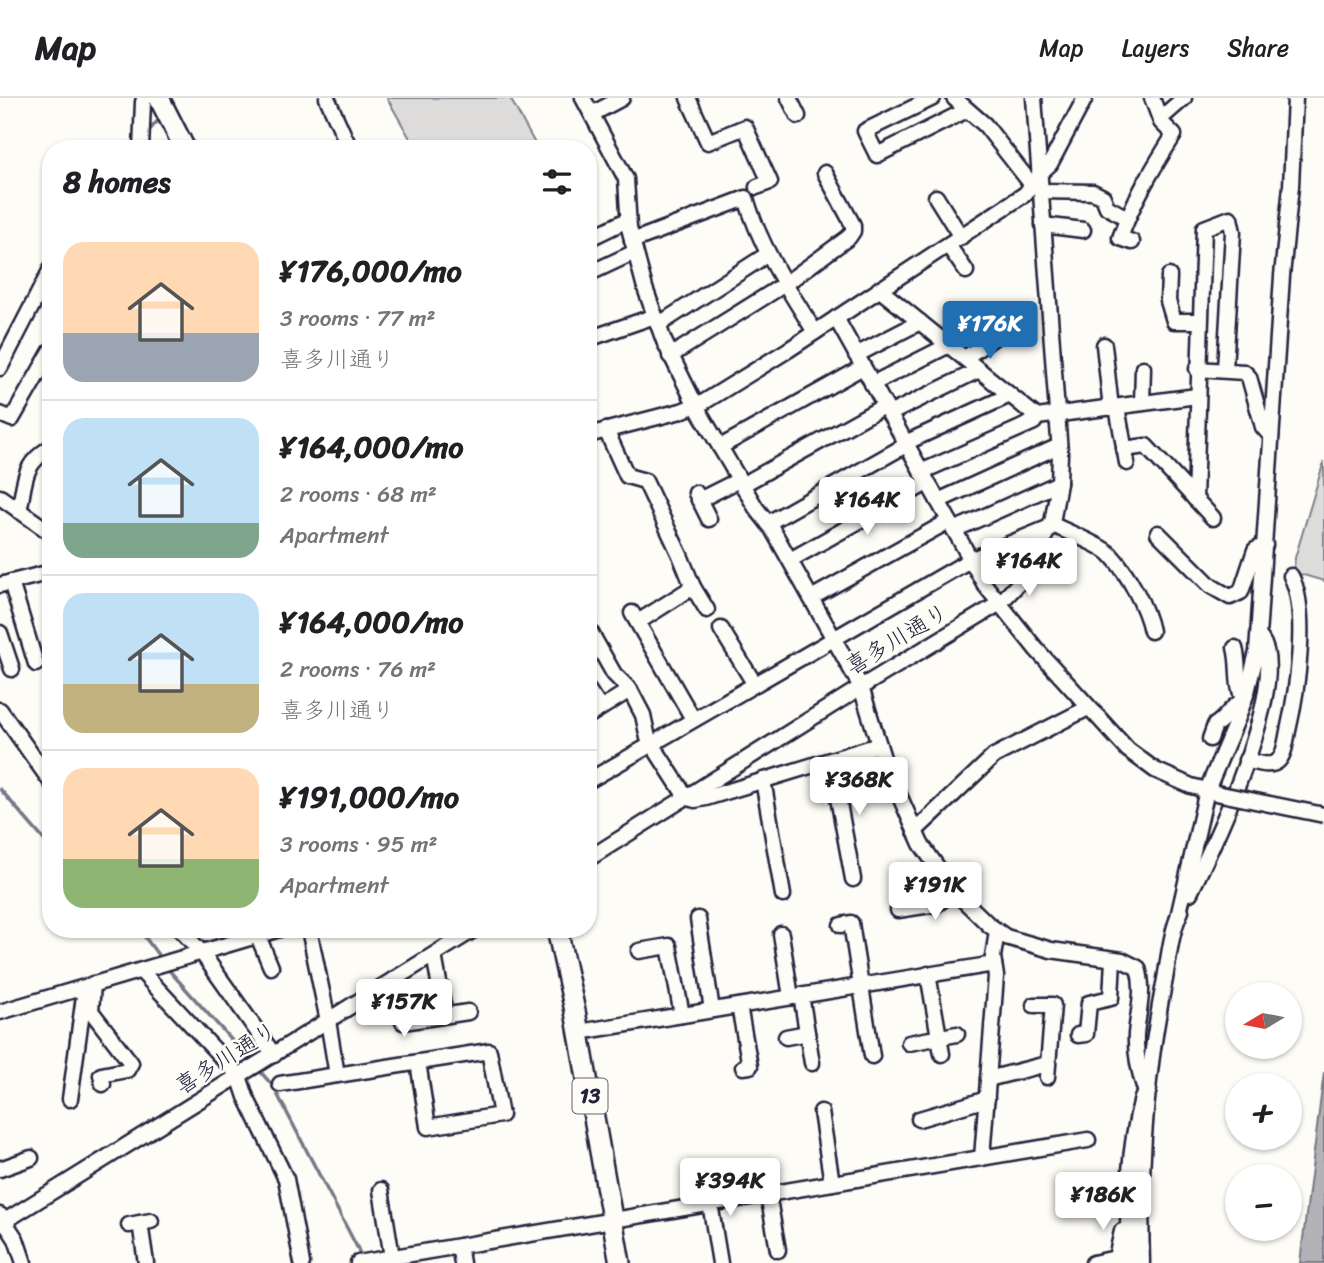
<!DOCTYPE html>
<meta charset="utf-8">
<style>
body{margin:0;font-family:Sriracha,"Klee One",sans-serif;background:#f2f2f2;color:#202124;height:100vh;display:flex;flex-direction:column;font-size:26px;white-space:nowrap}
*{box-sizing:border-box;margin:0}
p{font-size:23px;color:#757577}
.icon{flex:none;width:38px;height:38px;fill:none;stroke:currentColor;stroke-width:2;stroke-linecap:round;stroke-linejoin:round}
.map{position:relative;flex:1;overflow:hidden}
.sheet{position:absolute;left:42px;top:42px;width:555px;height:798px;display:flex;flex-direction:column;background:#fff;border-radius:28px;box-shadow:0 2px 5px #0004}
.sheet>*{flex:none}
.needle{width:46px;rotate:260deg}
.buttons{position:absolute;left:1225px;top:884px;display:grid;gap:14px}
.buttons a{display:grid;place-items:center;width:77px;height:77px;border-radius:50%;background:#fff;box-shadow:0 2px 5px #0004;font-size:35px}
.price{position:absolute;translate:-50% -60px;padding:0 16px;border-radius:7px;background:#fff;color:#222;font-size:23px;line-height:46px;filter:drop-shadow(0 2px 4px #0008)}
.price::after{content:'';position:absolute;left:50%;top:42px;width:21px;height:16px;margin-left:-10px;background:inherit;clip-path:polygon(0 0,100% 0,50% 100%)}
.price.current{background:#1f6fb2;color:#fff}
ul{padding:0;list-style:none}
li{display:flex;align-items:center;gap:21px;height:175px;padding:0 21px}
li+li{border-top:2px solid #e0e0e0}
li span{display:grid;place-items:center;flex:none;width:196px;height:140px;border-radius:21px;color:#555}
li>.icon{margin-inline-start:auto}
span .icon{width:84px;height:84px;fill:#fffc;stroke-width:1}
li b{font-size:30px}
h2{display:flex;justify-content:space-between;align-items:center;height:84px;padding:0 21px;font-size:30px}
header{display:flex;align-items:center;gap:42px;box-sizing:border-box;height:98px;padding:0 35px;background:#fff;border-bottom:2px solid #e0e0e0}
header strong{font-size:33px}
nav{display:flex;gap:38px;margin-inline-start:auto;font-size:24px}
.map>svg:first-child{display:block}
.green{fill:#dddcdb;stroke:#807f8b;stroke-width:2}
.water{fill:#b2b2b7;stroke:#787885;stroke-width:2}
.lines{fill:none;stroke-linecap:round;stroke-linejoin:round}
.stream{stroke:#787885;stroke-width:3.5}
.minor-casing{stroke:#22223b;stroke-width:19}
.major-casing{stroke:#22223b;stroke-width:24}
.minor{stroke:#fdfcf7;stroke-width:14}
.major{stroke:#fdfcf7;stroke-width:19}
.minor-bridge-casing{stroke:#22223b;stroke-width:19;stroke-linecap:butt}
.minor-bridge{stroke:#fdfcf7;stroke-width:14}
.labels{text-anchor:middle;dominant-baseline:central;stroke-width:5;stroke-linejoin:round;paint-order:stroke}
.shield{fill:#fdfcf7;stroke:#646373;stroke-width:2}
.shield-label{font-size:21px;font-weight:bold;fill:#22223b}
.street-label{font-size:23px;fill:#22223b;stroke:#fdfcf7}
</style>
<header>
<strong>Map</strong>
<nav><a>Map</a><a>Layers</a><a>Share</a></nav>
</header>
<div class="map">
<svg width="1324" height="1165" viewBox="0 0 1324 1165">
<rect width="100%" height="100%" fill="#fdfcf7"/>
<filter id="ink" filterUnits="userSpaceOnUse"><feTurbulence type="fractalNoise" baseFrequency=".0143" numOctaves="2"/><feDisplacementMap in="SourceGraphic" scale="14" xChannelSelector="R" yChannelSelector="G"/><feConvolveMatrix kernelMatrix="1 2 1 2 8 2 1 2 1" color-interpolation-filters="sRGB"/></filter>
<g filter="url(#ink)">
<!-- green -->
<g class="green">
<polygon points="387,0 510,0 538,51 416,51"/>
<polygon points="1324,363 1324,483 1293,474 1295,460"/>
</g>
<!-- water -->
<polygon class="water" points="1324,974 1324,1165 1300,1165"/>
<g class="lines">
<!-- stream -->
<g class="stream">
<polyline points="146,36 162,18"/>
<polyline points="0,691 51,750"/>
<polyline points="139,831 161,861"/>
<polyline points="167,870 253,966"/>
<polyline points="258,971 273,988 358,1151 361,1161"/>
</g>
<!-- minor casing -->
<g class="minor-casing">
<g id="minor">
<polyline points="327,0 350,51"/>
<path d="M 583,0 L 626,81 L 629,130 L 645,190 L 664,243 L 696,308 L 756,410 L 771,429 L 861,589 L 884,663 L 921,746 L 954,793 L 989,827 L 1006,839 L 1051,852 L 1122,862 L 1138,870 C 1145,892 1138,914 1136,936 C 1135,955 1139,974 1145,992 L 1149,992"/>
<polyline points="688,0 708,44 745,29 770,84 757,89"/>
<polyline points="789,0 798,18"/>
<polyline points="933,0 865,33 877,57 967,12"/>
<polyline points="954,0 985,27 1032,87"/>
<polyline points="592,16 622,0"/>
<polyline points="1160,21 1184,0"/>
<polyline points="141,51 143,4 145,0"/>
<polyline points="1039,76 1050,66 1085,0"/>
<polyline points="1040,93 1093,94 1103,99 1107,109 1127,120"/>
<polyline points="936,99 961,139"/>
<polyline points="1043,127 1083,132"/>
<polyline points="588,141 627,122"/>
<path d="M 632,143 L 746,100 C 760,149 788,191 815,234"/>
<path d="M 1132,144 L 1120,140 C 1133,103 1153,70 1174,37 L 1161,24 L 1152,0"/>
<polyline points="948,147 966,173"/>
<polyline points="588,176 635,154"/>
<polyline points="1169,178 1168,203 1174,223 1200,223"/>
<polyline points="879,191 1037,319 1197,298"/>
<polyline points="836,220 985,487 1036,551 1128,652 1155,672 1191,688 1215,694"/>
<polyline points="658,227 768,156"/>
<polyline points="588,241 655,218"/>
<polyline points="943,243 973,226"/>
<polyline points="1104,247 1111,310"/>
<polyline points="856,257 920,224"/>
<polyline points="670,258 785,186 849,139 853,133 853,127 825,75"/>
<polyline points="965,260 996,238"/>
<polyline points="0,270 51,171"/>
<polyline points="1197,271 1244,274 1249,279 1263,329 1271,338"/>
<polyline points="872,286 949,247"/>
<polyline points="1142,305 1143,270"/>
<polyline points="1117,309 1127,365"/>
<polyline points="0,316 12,321 51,253"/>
<polyline points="889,316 979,272"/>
<polyline points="606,332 627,378 645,383 680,457 693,489 638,524"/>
<polyline points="588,337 681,313 704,304 788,252 1025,96 1032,87 1040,86"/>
<polyline points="905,345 1010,297"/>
<polyline points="720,349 863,269"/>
<polyline points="1124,351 1146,348 1213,420"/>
<polyline points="921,374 1034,324 1037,319"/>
<polyline points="742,387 884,308"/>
<polyline points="696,395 709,421"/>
<polyline points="0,399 51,435"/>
<polyline points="1195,401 1204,130 1230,120 1233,134 1225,271"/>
<polyline points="699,402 739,382"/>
<polyline points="938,403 1059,348"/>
<path d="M 19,413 C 26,382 21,368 51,349"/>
<polyline points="768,425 906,347"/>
<path d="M 1051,426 C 1065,433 1101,447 1110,456 C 1128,475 1146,509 1151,533"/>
<polyline points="954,432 1059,385"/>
<polyline points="1158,435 1211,488 1230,499 1241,494 1255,452 1265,447"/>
<polyline points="790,462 927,385"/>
<polyline points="11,484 36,566"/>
<polyline points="0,487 51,474"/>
<polyline points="693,489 707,512"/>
<polyline points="588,500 588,508"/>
<polyline points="811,500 949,423"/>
<polyline points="632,515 693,621"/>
<polyline points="588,530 614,576 630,592 643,617 648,640 686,699 695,702 706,700 879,647"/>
<polyline points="721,531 754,585"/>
<polyline points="0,535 12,571"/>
<polyline points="588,592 600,610"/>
<polyline points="0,612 51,684"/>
<polyline points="588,618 630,592"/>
<path d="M 1210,641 L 1215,627 C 1227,620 1231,607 1244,603 C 1235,586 1240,568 1235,550"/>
<polyline points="831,662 853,781"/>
<path d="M 1246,662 C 1254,664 1271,670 1278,663 C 1285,656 1286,642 1288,633 C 1297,594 1309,513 1291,478"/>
<polyline points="763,682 783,797"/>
<polyline points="588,683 970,462 1050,429"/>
<polyline points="915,733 994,658 1088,610"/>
<polyline points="588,761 861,589 1000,505 1020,484 1052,425 1059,385 1060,355 1034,0"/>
<path d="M 1190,795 C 1212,750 1292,583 1261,541"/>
<polyline points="898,812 937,806 954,793"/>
<polyline points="1178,819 1207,692 1239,617 1247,594 1257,554 1282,178 1291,88 1295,0"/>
<polyline points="698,821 712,912"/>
<polyline points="841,827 851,825 872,958"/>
<polyline points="180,831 202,855 274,957"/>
<polyline points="309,831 328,923 337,977"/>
<polyline points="781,836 791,899"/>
<polyline points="258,838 271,869"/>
<polyline points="639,853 669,848 682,917"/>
<polyline points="434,857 445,917"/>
<polyline points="141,873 239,978 246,999 286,1081 302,1165"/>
<polyline points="928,876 942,956"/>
<polyline points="394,881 403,924 468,914"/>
<polyline points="93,886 91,913 131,965 127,972 101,977 103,986"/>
<polyline points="801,897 812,965"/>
<polyline points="1034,907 1053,907 1047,979"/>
<polyline points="739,908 750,968 743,969"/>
<polyline points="0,914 280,831"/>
<polyline points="579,934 994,866"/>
<polyline points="1078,937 1086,936 1089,905 1111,900 1113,861"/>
<polyline points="786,939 807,935"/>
<polyline points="909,945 957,936"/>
<polyline points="988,981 1047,966"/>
<polyline points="280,986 489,953 501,1017 428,1029 418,964"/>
<polyline points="70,1001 84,898"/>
<polyline points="821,1014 832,1085"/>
<polyline points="919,1021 987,1001"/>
<polyline points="982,1060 996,878 993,859 997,833"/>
<polyline points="0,1071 31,1060"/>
<polyline points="381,1092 392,1159"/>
<polyline points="768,1096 778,1152"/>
<polyline points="710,1105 720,1165"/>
<polyline points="0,1117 16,1141 24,1165"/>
<polyline points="140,1125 146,1165"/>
<polyline points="0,1126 475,831"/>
<polyline points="129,1127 151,1123"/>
<polyline points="459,1148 462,1165"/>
<polyline points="358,1165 1088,1042"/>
<polyline points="1093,1165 1116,1160 1122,1133"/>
<path d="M 1128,1165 C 1128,1108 1127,1055 1142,1000"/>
<path d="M 1142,1165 C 1139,1071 1146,974 1165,881 C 1169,859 1171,833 1181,813"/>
</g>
</g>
<!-- major casing -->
<g class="major-casing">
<g id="major">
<polyline points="159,0 185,51"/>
<polyline points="557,831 575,913 620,1165"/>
</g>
</g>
<!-- minor -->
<use href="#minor" class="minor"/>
<!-- major -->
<use href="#major" class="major"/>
<!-- minor-bridge casing -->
<g class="minor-bridge-casing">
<polyline id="minor-bridge" points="1216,695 1324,717"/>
</g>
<!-- minor-bridge -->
<use href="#minor-bridge" class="minor-bridge"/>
</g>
</g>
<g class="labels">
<!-- shield labels -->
<rect class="shield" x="572.5" y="980.5" width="35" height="35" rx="5"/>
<g class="shield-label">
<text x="590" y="998">13</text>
</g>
<!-- street labels -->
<g class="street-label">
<text transform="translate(897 541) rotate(-31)">喜多川通り</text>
<text transform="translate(226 960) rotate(-32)">喜多川通り</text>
</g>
</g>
</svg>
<div class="buttons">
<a><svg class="needle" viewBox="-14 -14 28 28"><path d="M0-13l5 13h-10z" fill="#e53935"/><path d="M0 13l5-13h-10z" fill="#757577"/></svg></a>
<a>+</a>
<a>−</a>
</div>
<b class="price current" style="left:990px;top:263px">¥176K</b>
<b class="price" style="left:867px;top:439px">¥164K</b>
<b class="price" style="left:1029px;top:500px">¥164K</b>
<b class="price" style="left:859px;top:719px">¥368K</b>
<b class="price" style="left:935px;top:824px">¥191K</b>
<b class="price" style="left:404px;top:941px">¥157K</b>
<b class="price" style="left:730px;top:1120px">¥394K</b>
<b class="price" style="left:1103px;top:1134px">¥186K</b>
<section class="sheet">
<h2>8 homes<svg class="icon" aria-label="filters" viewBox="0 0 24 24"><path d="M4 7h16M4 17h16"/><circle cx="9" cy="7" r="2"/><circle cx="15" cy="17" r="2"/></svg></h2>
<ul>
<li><span style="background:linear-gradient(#ffd9b3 65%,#9aa5b1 0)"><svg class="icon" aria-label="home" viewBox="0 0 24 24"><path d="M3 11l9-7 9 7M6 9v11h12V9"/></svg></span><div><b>¥176,000/mo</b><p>3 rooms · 77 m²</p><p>喜多川通り</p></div></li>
<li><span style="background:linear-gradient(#bfe0f5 75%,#7fa58c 0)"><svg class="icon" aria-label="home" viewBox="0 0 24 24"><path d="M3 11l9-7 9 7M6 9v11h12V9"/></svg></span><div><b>¥164,000/mo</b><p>2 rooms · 68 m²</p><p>Apartment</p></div></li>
<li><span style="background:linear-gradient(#bfe0f5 65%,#c2b280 0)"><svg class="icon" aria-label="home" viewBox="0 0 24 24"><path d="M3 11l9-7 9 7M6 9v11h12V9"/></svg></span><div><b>¥164,000/mo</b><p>2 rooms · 76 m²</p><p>喜多川通り</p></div></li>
<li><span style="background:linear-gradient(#ffd9b3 65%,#8fb573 0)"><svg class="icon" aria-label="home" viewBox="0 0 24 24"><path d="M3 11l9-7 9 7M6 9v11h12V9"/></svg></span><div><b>¥191,000/mo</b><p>3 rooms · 95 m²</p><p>Apartment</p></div></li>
</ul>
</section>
</div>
